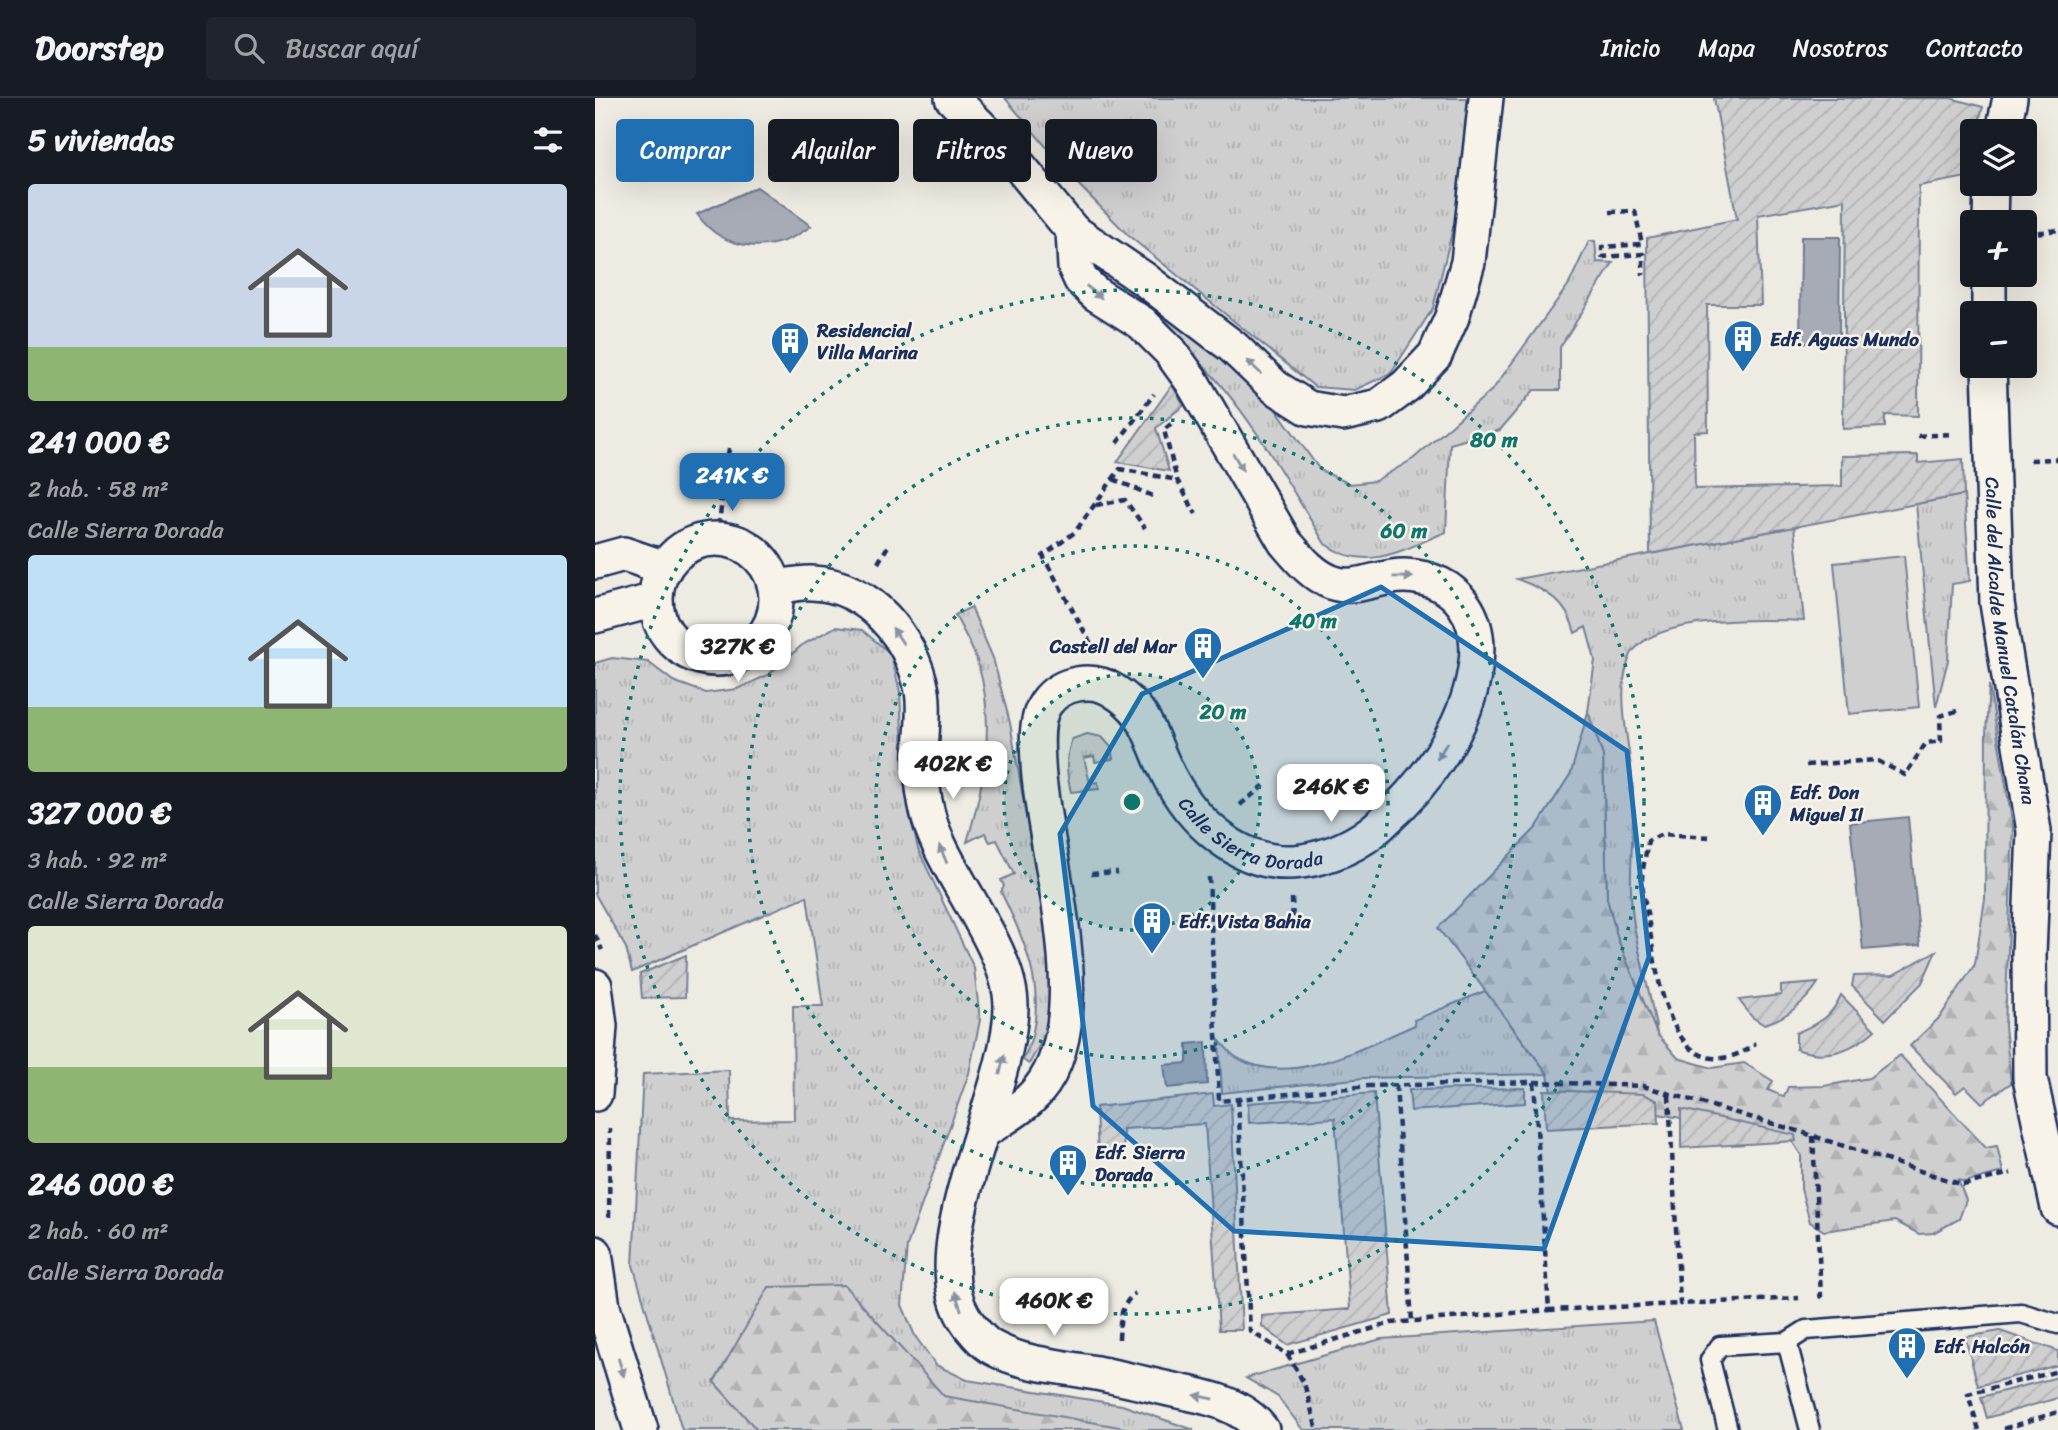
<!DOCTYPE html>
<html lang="es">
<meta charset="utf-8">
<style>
body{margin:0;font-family:Sriracha,sans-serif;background:#20242c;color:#f1f3f6;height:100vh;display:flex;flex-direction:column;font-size:26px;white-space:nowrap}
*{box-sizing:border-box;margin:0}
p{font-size:23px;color:#9ea1a6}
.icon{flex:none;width:38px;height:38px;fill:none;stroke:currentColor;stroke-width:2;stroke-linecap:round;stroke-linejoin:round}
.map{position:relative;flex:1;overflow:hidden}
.drawer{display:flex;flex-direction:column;background:#171b24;width:595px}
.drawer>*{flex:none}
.guide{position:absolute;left:21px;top:21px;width:665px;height:63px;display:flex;gap:14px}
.tools{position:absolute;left:1365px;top:21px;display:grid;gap:14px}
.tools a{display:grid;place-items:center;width:77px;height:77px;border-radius:7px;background:#171b24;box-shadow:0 7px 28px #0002;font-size:35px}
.price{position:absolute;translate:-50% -60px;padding:0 16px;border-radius:14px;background:#fff;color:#222;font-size:23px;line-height:46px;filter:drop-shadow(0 2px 4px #0008)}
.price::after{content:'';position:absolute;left:50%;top:42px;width:21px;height:16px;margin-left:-10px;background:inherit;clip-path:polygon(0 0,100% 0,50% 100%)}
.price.on{background:#1f6fb2;color:#fff}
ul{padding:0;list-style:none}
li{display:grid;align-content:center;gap:14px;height:371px;padding:0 28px}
li span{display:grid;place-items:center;height:217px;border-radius:7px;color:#555}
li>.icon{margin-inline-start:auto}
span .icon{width:126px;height:126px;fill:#fffc;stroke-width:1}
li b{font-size:30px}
h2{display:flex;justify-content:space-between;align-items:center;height:84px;padding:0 28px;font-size:30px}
.pill{padding:0 24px;border-radius:7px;background:#171b24;box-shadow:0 7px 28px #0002;font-size:24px;line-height:63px}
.pill.on{background:#1f6fb2;color:#fff}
header{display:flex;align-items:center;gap:42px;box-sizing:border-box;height:98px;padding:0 35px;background:#171b24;border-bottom:2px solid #363941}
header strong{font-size:33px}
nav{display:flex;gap:38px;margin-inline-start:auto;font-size:24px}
.search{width:490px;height:63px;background:#20242c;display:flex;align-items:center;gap:18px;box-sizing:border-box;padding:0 24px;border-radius:7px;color:#9ea1a6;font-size:26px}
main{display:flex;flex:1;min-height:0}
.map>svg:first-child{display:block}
.grass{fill:url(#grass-tufts);stroke:#757f96;stroke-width:2}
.forest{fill:url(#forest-firs);stroke:#757f96;stroke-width:2}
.garden{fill:url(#garden-furrows);stroke:#757f96;stroke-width:2}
.pitch{fill:#cfcfcf;stroke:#757f96;stroke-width:2}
.water{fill:#a6abb5;stroke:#6e7992;stroke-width:2}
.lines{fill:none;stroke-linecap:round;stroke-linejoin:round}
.lane-casing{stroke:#1b2f5e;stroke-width:23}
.street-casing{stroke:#1b2f5e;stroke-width:38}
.path{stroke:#1b2f5e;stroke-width:4.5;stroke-dasharray:7 5;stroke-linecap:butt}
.lane{stroke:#f7f3e8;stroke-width:18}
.street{stroke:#f7f3e8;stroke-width:33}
.oneway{fill:#8991a3}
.marked{fill:#1f6fb2;fill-opacity:0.2;stroke:#1f6fb2;stroke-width:5;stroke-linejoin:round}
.ring{fill:none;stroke:#0f766e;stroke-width:3.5;stroke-dasharray:3.5 7}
.labels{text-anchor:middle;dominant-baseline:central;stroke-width:5;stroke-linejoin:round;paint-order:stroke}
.poi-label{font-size:19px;font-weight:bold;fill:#1b2f5e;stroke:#f7f3e8;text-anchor:start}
.street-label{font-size:19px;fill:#1b2f5e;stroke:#f7f3e8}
.centre{fill:#0f766e;stroke:#f7f3e8;stroke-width:3.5}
.ring-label{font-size:21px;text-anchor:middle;font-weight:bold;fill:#0f766e;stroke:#f7f3e8;stroke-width:5;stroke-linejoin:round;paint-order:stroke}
</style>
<header>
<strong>Doorstep</strong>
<div class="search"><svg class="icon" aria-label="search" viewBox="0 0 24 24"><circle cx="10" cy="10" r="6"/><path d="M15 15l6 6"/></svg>Buscar aquí</div>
<nav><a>Inicio</a><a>Mapa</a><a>Nosotros</a><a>Contacto</a></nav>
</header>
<main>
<section class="drawer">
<h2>5 viviendas<svg class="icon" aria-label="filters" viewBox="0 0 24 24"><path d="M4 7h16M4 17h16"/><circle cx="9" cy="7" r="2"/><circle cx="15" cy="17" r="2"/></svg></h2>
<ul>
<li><span style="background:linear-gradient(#c9d6e8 75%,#8fb573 0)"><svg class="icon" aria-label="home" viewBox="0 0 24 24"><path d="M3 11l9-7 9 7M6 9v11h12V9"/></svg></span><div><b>241 000 €</b><p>2 hab. · 58 m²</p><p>Calle Sierra Dorada</p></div></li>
<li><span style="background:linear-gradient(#bfe0f5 70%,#8fb573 0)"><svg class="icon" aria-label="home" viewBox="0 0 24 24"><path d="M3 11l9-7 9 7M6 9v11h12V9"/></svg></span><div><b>327 000 €</b><p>3 hab. · 92 m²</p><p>Calle Sierra Dorada</p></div></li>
<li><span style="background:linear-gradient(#dfe7d0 65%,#8fb573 0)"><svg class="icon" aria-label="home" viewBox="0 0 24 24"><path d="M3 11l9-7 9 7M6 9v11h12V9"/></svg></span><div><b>246 000 €</b><p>2 hab. · 60 m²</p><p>Calle Sierra Dorada</p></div></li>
</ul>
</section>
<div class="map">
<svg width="1463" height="1332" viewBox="0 0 1463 1332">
<defs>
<pattern id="grass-tufts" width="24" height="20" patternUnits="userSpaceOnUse" patternTransform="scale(1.75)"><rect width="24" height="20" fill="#cfcfcf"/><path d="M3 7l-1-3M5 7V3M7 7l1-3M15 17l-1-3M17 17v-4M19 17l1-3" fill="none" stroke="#b1b2b4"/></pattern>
<pattern id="forest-firs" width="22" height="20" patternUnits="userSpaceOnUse" patternTransform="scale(1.75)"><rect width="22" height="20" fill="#cfcfcf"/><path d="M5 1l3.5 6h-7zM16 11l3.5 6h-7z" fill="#b1b2b4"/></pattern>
<pattern id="garden-furrows" width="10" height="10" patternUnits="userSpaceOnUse" patternTransform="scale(1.75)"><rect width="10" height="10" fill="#cfcfcf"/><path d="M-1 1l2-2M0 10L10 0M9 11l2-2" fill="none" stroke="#b1b2b4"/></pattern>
</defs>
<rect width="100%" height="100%" fill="#eeebe2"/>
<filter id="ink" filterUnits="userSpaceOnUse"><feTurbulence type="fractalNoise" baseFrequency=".0143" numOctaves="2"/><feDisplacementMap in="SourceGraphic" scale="14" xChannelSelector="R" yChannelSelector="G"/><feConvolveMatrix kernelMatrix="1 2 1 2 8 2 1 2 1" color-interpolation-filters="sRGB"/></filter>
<g filter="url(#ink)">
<!-- grass -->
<g class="grass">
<polygon points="410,0 879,0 861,118 838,210 796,275 760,292 720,289 534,138 480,83"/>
<path d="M 994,143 L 1000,143 L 1002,164 L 1018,165 L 965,249 L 965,292 L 939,292 L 905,332 L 855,346 L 851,434 C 808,451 772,476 730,446 C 692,384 656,316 605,264 C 571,230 531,202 493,172 L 499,162 L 647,277 L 683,314 L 725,372 L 755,386 L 780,383 L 818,361 L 898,291 L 974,186 Z"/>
<polygon points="1369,397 1375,483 1357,486 1353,562 1341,609 1321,406"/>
<path d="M 1199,429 L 1209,523 C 1169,521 1066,518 1039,552 C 1034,557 1030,574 1029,582 C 1025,620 1038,661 1038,699 C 1039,742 1032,784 1039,827 C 1045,864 1057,899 1062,936 L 1023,842 L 1012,801 L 1008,658 L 993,614 L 1000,562 L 991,529 L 980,535 C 972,503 951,492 922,481 Z"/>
<path d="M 376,509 L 398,560 L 415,625 L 460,884 L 453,932 L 434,966 L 428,962 C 457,904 432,847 406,794 L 409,788 L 406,782 L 419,776 L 402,742 L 395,744 L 390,735 L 372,744 C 389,688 401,624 383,566 C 378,549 368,533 360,517 Z"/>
<polygon points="240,529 267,532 296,556 305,594 310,692 323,751 379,870 385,922 374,975 312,1148 307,1207 320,1238 341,1267 372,1282 527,1307 599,1332 87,1332 38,1167 48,976 134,972 135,1023 199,1022 198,908 228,908 212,798 37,874 31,850 0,796 0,565 17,560 53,564 78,583 111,595 142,591 173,577 207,547"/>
<path d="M 492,636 L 507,639 L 516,649 L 518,661 L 500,664 L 499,658 L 489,660 L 495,685 L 503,684 L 504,691 L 476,694 C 471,674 470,661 477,641 Z"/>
<path d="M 890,893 L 953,976 L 769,980 L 627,995 L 624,942 C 630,948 636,957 644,961 C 698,990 770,948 820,927 L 819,922 Z"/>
<polygon points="1059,1223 1089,1332 708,1332 683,1299 651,1280 786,1241"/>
</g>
<!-- forest -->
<g class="forest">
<polygon points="1394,587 1418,729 1410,928 1416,985 1387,1005 1370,988 1361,995 1315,948 1345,919 1380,866 1390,801 1391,635"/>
<polygon points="993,614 1008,658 1012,801 1023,842 1062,936 1083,960 1117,970 1149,965 1178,983 1173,992 1189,999 1193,989 1229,988 1274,980 1305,957 1391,1050 1402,1048 1408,1074 1370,1084 1363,1082 1371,1102 1364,1121 1338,1135 1324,1136 1300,1123 1229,1133 1215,1124 1206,1091 1206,1057 1195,1040 1053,1014 958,1004 953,976 843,830 941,730 976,675"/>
<polygon points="249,1187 349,1298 541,1332 162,1332 119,1284 174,1189"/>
</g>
<!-- garden -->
<g class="garden">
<polygon points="1119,0 1355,0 1388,9 1381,33 1377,33 1372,79 1324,88 1323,318 1290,317 1290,329 1248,331 1250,102 1163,117 1166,207 1112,207 1113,333 1099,334 1100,391 1247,388 1247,358 1323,357 1323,365 1368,361 1369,397 1055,456 1052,140 1142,121"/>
<polygon points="577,287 589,307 561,330 574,373 522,364"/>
<polygon points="1341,853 1327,885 1290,922 1257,888 1259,878 1298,877"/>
<polygon points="91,857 90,899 47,900 45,876"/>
<path d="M 1223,885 C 1212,903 1189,922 1168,926 L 1157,919 L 1144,902 L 1186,897 L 1186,888 Z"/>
<path d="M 1246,897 L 1280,932 C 1258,952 1231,962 1201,951 L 1201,935 C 1224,924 1235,922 1246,897 Z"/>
<polygon points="930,990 930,1005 816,1013 814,992"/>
<polygon points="949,992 1048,996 1063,1003 1064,1025 951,1031"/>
<polygon points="779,995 797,1217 692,1247 667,1228 667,1218 755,1211 740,1020 654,1025 653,1005"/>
<polygon points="618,996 619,1008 636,1006 647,1232 624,1232 610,1026 528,1031 529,1059 503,1061 501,1009"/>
<polygon points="1086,1011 1200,1037 1201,1043 1086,1050"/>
<polygon points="1405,1233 1463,1253 1463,1267 1383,1288 1370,1239"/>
<polygon points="1463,1279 1463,1300 1392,1320 1386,1299"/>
</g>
<!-- pitch -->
<polygon class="pitch" points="1309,458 1324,609 1254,616 1239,465"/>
<!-- water -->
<g class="water">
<path d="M 162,89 L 216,128 C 179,156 130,156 102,116 Z"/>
<polygon points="1206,139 1245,139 1244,245 1205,245"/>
<polygon points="1313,719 1325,847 1268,852 1255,725"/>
<polygon points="611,944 612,986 572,990 569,967 592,965 592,946"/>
</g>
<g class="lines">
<!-- lane casing -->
<g class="lane-casing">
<g id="lane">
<polyline points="1192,1244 1215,1332"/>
<polyline points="1133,1332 1115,1262 1125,1248 1192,1244 1211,1232 1426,1215 1463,1226"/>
</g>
</g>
<!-- street casing -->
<g class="street-casing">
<g id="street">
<polyline points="357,0 421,64 478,133 549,181 638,249 680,289 713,310 748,316 784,308 811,288 840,257 857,219 873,164 891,0"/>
<polyline points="1408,33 1415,0"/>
<polyline points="1395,124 1396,86"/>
<polyline points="1394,215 1394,177"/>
<path id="s1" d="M 1394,268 L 1402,505 L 1439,733 L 1434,856 L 1435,980 L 1463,1110"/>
<circle cx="121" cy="501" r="60"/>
<polyline points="0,464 29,456 70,470"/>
<path d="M 181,489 C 192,488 205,484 217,485 C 274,487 317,540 327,593 C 331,617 325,641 326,665 C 327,688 330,713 339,735 C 358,785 416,855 416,908 C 416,993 325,1148 369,1219 C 375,1229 388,1245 398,1250 C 427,1266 463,1268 495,1274 C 525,1279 554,1287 583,1293 C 612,1299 647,1306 667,1332"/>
<polyline points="0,518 60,502"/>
<polyline points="0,888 5,928 0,996"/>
<path id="s2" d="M 389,1033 C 404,1023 421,1014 434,1002 C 511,933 446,753 443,665 C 442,647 440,620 451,605 C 466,584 498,579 519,593 C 553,614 554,637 570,670 C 594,722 646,772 707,763 C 735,759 765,746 786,726 C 830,687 871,631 880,571 C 889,521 864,480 810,478 C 785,477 760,494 736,484 C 717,477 703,459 690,444 L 596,282 L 575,253 L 547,225 L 501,196 L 486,182 L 480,169 L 478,133"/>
<polyline points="0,1155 8,1209 46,1332"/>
</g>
</g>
<!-- path -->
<g class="path">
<polyline points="1015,114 1040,113 1047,146 1007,149 1007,159 1048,156 1048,177"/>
<polyline points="1431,136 1463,132"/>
<polyline points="576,326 569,332 582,382 601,416"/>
<polyline points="1323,338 1357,336"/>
<polyline points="522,345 559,296"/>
<polyline points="1435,362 1462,361"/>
<polyline points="518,381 560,399"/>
<polyline points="501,407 530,402 550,430"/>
<polyline points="122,440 134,350"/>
<polyline points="283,465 293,448"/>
<polyline points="496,546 448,458 480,434 525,371 582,382"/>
<polyline points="1211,667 1281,662 1310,677 1331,645 1346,643 1345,618 1365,612"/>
<polyline points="645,707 672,685"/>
<path d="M 1114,739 L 1067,736 L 1053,743 C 1051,755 1048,768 1047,780 C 1047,797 1053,816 1055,833 C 1063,889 1081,1000 1161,946"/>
<polyline points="496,776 523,774"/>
<polyline points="614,779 624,1003 773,988 939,984 1048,988 1203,1033 1368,1087 1416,1075"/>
<polyline points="697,800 698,828"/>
<polyline points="0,837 7,852"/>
<polyline points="939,984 954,1212 1085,1206"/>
<polyline points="801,987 817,1224"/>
<polyline points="1074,997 1085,1206 1204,1200"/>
<polyline points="643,1001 655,1233 692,1256 796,1225 954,1212"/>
<polyline points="1218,1038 1226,1198 1223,1199"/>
<polyline points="14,1119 15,1030"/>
<path d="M 524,1241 C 525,1221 525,1208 540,1195"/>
<polyline points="692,1256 709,1285 722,1332"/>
<polyline points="1384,1332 1373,1296 1463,1273"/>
<polyline points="1411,1332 1411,1330 1463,1314"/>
</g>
<!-- lane -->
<use href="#lane" class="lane"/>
<!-- street -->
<use href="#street" class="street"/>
</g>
<!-- one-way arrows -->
<defs><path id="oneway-solid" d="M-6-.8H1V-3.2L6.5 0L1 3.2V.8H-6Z" transform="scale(1.75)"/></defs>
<g class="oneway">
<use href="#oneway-solid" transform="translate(499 194) rotate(39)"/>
<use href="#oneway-solid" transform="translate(659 269) rotate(-137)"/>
<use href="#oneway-solid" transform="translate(643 364) rotate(60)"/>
<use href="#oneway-solid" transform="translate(808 479) rotate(1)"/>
<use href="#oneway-solid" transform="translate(303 538) rotate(-124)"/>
<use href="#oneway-solid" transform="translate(847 653) rotate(121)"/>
<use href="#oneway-solid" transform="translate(348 756) rotate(-113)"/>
<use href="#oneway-solid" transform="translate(407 967) rotate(-77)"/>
<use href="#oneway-solid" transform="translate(363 1203) rotate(-109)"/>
<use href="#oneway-solid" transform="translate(26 1269) rotate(73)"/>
<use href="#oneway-solid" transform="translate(609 1299) rotate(-168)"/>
</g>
</g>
<!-- marked area -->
<path class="marked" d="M 786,489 L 1032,653 L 1054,859 L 949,1151 L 639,1133 L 498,1008 L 465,736 L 547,596 Z"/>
<!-- distance rings -->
<circle cx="537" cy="704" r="128" fill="#0f766e" fill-opacity=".12"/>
<g class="ring">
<circle cx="537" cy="704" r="128"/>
<circle cx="537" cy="704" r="256"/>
<circle cx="537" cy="704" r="384"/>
<circle cx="537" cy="704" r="512"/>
</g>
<!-- icons -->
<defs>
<g id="building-pin" transform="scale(2.0125)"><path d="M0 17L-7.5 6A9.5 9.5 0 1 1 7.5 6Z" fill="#1f6fb2" stroke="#f7f3e8"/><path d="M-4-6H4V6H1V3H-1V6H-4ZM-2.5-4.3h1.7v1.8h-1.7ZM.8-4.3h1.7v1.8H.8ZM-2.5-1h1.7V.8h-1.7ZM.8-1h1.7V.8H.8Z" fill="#fff"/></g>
</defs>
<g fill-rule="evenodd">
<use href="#building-pin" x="1148" y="241"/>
<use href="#building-pin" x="195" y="243"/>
<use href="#building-pin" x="608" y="548"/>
<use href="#building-pin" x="1168" y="705"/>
<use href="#building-pin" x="557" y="823"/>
<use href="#building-pin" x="473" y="1065"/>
<use href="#building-pin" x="1312" y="1248"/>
</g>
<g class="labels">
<!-- poi labels -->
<g class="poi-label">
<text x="222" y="232">Residencial<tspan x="222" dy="22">Villa Marina</tspan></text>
<text x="1175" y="241">Edf. Aguas Mundo</text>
<text x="581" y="548" text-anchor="end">Castell del Mar</text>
<text x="1195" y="694">Edf. Don<tspan x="1195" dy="22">Miguel II</tspan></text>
<text x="584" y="823">Edf. Vista Bahia</text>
<text x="500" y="1054">Edf. Sierra<tspan x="500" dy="22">Dorada</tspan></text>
<text x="1339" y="1248">Edf. Halcón</text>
</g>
<!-- street labels -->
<g class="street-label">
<text stroke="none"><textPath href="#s1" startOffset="276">Calle del Alcalde Manuel Catalán Chana</textPath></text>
<text stroke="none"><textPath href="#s2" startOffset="752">Calle Sierra Dorada</textPath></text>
</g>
</g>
<circle cx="537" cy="704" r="10" class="centre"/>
<g class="ring-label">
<text x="899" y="349">80 m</text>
<text x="809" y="440">60 m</text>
<text x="718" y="530">40 m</text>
<text x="628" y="621">20 m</text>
</g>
</svg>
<div class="tools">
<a><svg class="icon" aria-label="layers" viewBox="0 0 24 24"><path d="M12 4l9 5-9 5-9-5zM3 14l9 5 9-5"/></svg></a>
<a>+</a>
<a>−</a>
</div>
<b class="price on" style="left:137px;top:415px">241K €</b>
<b class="price" style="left:143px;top:586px">327K €</b>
<b class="price" style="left:358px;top:703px">402K €</b>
<b class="price" style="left:736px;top:726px">246K €</b>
<b class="price" style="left:459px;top:1240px">460K €</b>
<div class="guide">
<a class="pill on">Comprar</a>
<a class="pill">Alquilar</a>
<a class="pill">Filtros</a>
<a class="pill">Nuevo</a>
</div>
</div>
</main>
